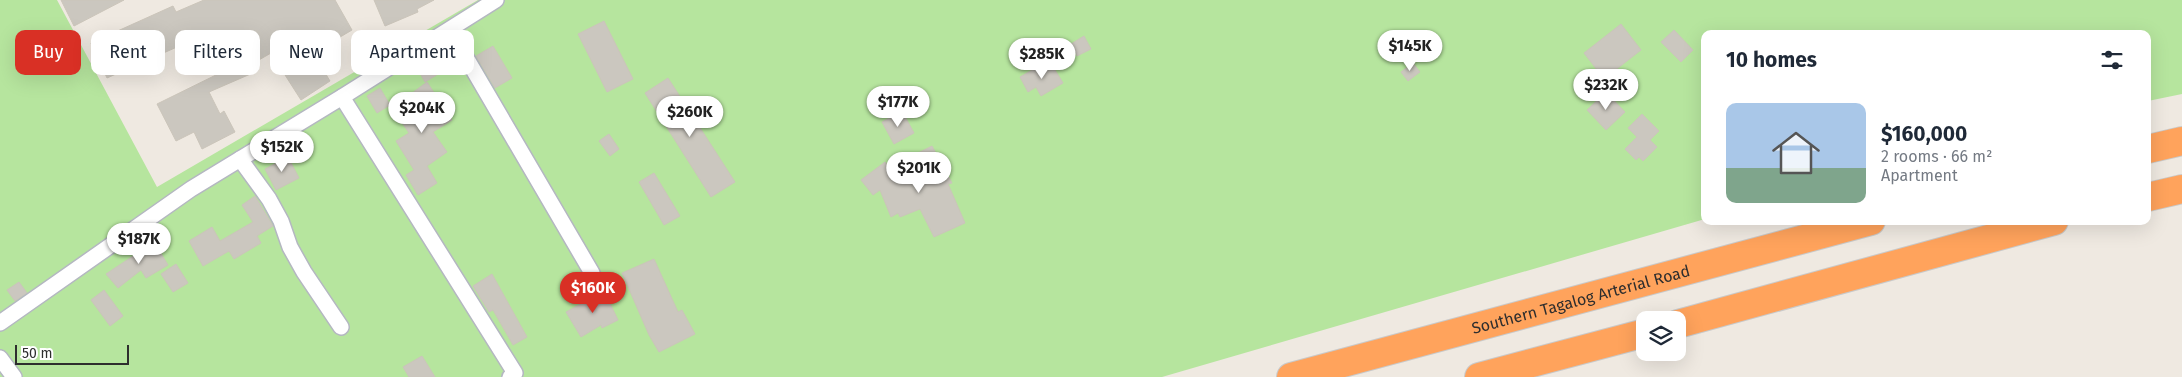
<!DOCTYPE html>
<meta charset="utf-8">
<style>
body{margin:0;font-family:"Fira Sans",sans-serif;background:#f6f6f7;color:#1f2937;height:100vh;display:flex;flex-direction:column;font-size:19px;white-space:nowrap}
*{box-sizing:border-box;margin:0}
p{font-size:16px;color:#747a83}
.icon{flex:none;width:28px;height:28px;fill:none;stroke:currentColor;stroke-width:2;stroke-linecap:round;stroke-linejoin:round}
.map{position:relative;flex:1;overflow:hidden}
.drawer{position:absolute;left:1701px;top:30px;width:450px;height:195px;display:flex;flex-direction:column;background:#fff;border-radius:10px;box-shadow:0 5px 20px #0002}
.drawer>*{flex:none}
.banner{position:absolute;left:15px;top:30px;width:475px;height:45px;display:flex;gap:10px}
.fabs{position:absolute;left:1636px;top:311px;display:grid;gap:10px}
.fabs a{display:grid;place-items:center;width:50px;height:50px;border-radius:10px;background:#fff;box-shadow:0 5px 20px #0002;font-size:25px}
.scale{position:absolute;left:15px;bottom:12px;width:114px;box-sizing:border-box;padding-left:5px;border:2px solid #2e2e2e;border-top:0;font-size:14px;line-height:18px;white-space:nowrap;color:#2e2e2e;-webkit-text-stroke:4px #fff;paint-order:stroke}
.price{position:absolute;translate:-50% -42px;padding:0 11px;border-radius:18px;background:#fff;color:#222;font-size:16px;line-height:32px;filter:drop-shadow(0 1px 2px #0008)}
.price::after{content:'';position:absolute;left:50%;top:30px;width:15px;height:11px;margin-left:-8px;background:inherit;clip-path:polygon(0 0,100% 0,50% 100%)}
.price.on{background:#d93025;color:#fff}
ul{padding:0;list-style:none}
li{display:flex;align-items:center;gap:15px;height:125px;padding:0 25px}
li+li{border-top:1px solid #e0e1e3}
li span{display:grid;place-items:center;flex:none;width:140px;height:100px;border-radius:10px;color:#555}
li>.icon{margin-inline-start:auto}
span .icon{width:60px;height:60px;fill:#fffc;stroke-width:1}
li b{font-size:21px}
h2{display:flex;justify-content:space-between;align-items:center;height:60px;padding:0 25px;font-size:21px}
.pill{padding:0 18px;border-radius:10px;background:#fff;box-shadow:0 5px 20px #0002;font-size:18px;line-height:45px}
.pill.on{background:#d93025;color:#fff}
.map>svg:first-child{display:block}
.green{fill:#b6e59e}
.building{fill:#cbc7bf;stroke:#cbc5ba}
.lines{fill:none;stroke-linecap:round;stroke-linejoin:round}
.street-casing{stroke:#b4b7c1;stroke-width:18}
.highway-casing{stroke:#c9c9c9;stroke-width:30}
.street{stroke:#fff;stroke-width:15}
.highway{stroke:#ffa35c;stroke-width:28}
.labels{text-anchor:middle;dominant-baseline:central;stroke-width:4.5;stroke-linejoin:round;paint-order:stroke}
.street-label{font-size:16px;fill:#2e2e2e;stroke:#fff}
</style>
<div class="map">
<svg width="2182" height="377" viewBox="0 0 2182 377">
<rect width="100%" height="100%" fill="#efe9e1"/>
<!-- green -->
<polygon class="green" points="0,0 57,0 157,187 478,0 2182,0 2182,94 2148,101 2148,34 1705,34 1705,219 1162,377 0,377"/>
<!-- building -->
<g class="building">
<polygon points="61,0 124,0 74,26"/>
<polygon points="204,0 335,0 352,30 313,53 330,81 301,100 271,53 252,64 255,72 209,92 220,114 224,111 235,132 202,149 194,132 176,141 157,104 220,73 204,35 107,78 91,43 173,6 176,12"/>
<polygon points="374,0 434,0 417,9 418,12 385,26"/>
<polygon points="604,21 633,79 607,92 578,34"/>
<polygon points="1621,24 1641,50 1604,79 1584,53"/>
<polygon points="1674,30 1693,50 1681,62 1661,42"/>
<polygon points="1084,36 1091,49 1077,56 1071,44"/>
<polygon points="446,42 458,62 425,82 414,63"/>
<polygon points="493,46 512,78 495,88 476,56"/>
<polygon points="1413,63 1420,72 1408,81 1401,72"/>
<polygon points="1052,65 1063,83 1041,96 1036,87 1028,92 1020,77 1039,66 1043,71"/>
<polygon points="668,78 735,182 711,197 645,93"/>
<polygon points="427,82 452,120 433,132 447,152 427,166 437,183 418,195 406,175 414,170 396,141 409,133 392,108"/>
<polygon points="380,88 390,105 377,113 367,96"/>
<polygon points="1606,92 1625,112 1606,130 1587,110"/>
<polygon points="902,111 914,133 894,144 882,122"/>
<polygon points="1642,114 1659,131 1650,140 1657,147 1643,161 1639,157 1636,160 1625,149 1637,137 1628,128"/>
<polygon points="609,134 619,149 610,156 599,141"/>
<polygon points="932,146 952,183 948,184 965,223 934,237 920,209 900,217 898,213 891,217 880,190 873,195 861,180 885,162 902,183 927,172 918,153"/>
<polygon points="288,157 299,178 276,190 265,169"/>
<polygon points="654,173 680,216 664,225 639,182"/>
<polygon points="255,196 273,226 257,236 261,243 234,259 229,251 203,266 189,241 212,227 220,241 253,222 242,205"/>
<polygon points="154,242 168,265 146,278 141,270 118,288 106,274"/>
<polygon points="654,259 678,312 682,310 695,334 659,352 649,335 622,273"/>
<polygon points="176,264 188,283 173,292 161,274"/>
<polygon points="492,274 527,337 513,345 493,310 489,312 473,286"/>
<polygon points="19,282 27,293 15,301 7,290"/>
<polygon points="104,290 123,316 110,326 91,300"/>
<polygon points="604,291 618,320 602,328 601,325 581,337 566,312"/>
<polygon points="422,356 435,377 409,377 403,367"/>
</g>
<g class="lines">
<!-- street casing -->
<g class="street-casing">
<g id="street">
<polyline points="450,30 592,273"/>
<polyline points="342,97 515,373 510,377"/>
<polyline points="240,159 269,199 281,221 290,247 304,272 341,327"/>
<polyline points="0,323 191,189 342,97 496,0"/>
<polyline points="0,358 14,377"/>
</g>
</g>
<!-- highway casing -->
<g class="highway-casing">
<g id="highway">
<polyline points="2148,149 2182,141"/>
<polyline points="2148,197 2182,189"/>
<polyline points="1678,324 2054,221"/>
<path id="s1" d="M 1291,377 L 1871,221"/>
<polyline points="1479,377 1645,333"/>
</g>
</g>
<!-- street -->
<use href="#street" class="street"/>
<!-- highway -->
<use href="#highway" class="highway"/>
</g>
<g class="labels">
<!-- street labels -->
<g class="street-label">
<text stroke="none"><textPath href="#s1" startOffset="300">Southern Tagalog Arterial Road</textPath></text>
</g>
</g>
</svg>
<div class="fabs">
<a><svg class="icon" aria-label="layers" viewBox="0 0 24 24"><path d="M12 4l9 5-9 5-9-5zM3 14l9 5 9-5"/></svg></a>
</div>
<div class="scale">50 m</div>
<b class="price" style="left:1410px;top:72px">$145K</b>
<b class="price" style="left:1042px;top:80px">$285K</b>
<b class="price" style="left:1606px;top:111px">$232K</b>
<b class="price" style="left:898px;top:128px">$177K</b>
<b class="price" style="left:422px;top:134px">$204K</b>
<b class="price" style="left:690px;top:138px">$260K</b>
<b class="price" style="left:282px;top:173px">$152K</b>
<b class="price" style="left:919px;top:194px">$201K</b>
<b class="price" style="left:139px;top:265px">$187K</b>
<b class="price on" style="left:593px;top:314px">$160K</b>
<div class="banner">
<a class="pill on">Buy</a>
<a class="pill">Rent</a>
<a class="pill">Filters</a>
<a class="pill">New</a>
<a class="pill">Apartment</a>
</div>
<section class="drawer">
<h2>10 homes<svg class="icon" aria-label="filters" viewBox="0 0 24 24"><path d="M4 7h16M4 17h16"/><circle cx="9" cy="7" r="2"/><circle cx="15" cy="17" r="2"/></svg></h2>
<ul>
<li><span style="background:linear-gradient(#a9c7e8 65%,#7fa58c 0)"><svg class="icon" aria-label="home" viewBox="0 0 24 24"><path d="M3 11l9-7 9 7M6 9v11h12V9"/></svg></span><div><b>$160,000</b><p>2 rooms · 66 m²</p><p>Apartment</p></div></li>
</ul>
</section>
</div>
